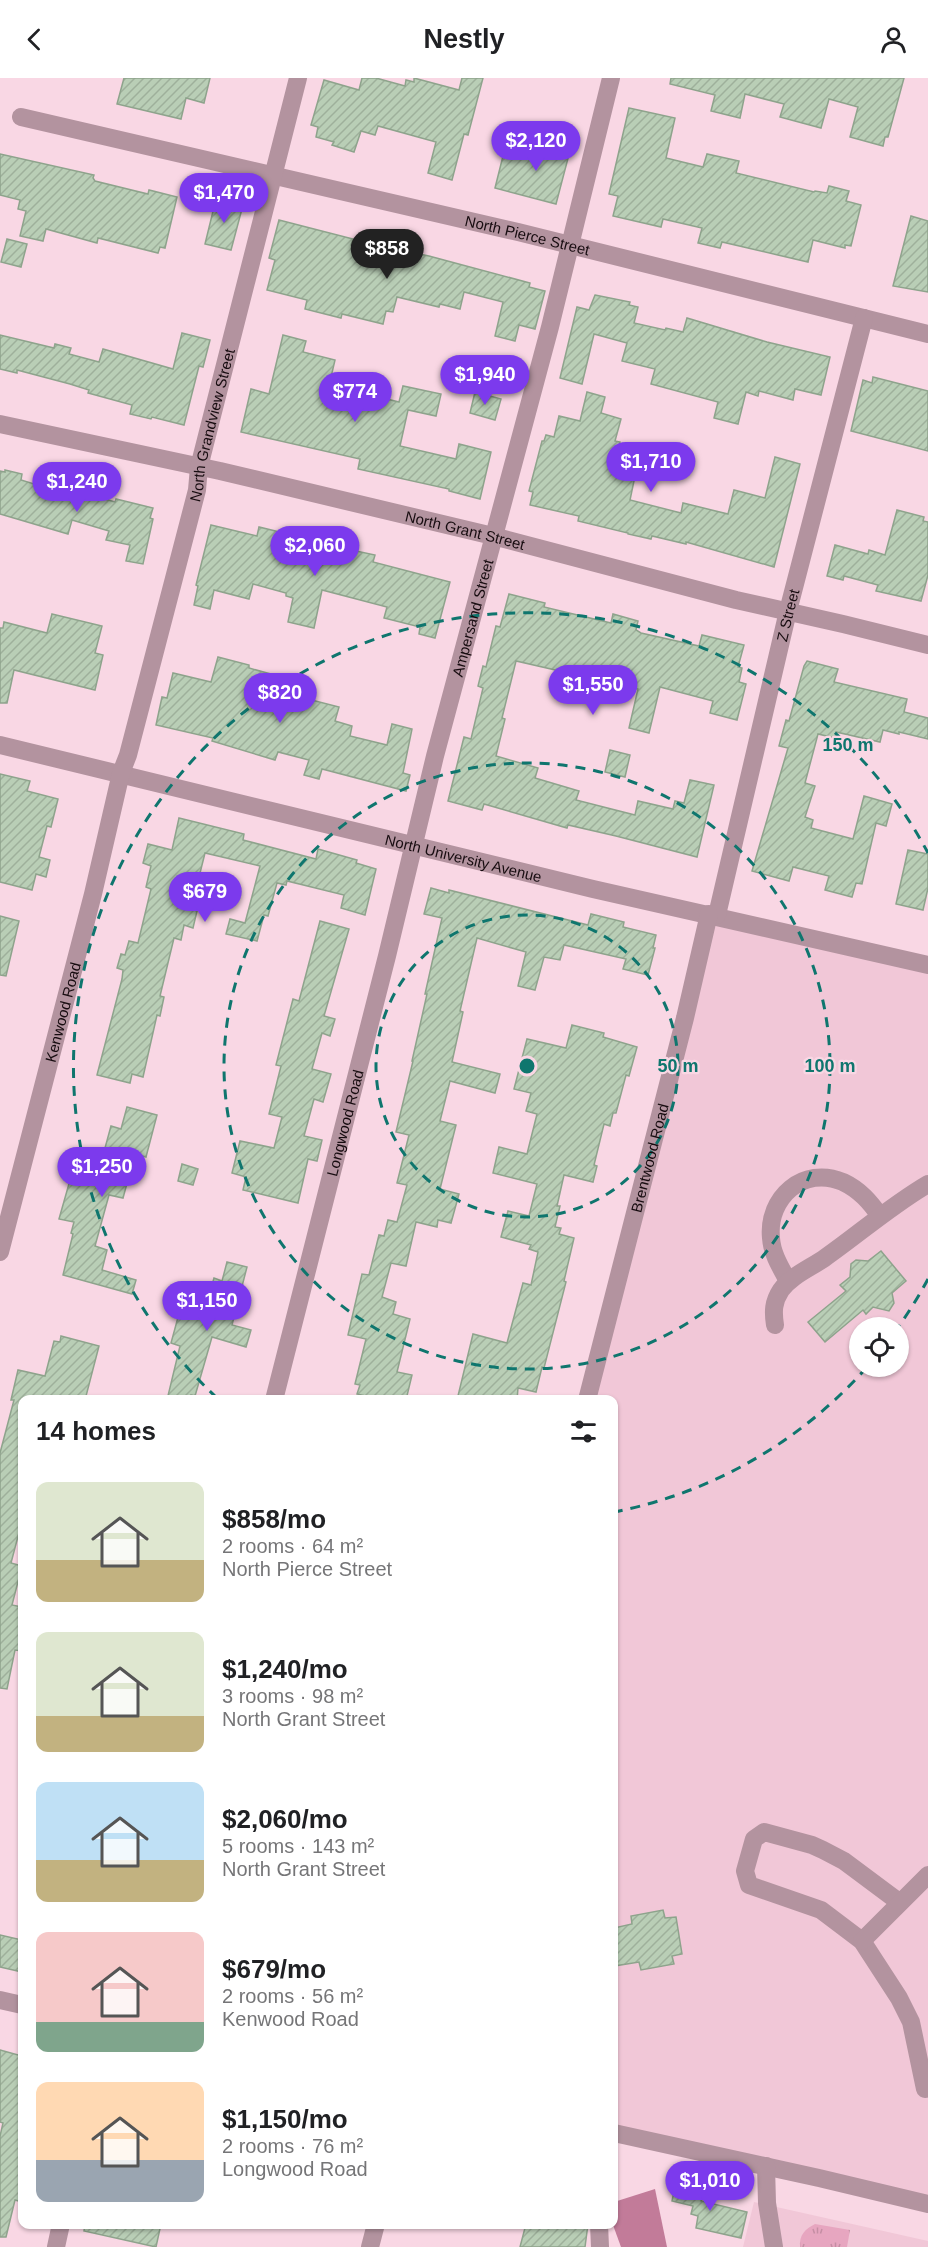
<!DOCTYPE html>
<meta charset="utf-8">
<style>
body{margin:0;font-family:Arial,sans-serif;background:#f2f2f2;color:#202124;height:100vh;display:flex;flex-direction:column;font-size:22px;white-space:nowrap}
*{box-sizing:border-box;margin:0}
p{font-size:20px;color:#757577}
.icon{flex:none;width:33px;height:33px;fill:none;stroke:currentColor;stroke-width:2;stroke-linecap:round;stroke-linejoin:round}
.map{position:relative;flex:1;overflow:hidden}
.details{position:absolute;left:18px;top:1317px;width:600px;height:834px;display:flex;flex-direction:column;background:#fff;border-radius:12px;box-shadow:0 2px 4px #0004}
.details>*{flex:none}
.tools{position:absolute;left:849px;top:1239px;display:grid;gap:12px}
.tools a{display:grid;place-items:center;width:60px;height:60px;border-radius:50%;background:#fff;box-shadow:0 2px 4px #0004;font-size:30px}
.price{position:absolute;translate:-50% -51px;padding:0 14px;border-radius:21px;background:#7c3aed;color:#fff;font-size:20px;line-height:39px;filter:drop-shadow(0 2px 3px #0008)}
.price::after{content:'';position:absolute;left:50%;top:36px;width:18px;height:14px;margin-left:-9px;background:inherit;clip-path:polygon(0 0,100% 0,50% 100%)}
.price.current{background:#222;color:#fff}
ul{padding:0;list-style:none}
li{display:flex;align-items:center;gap:18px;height:150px;padding:0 18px}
li span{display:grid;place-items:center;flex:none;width:168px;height:120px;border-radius:12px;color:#555}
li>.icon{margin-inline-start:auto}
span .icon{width:72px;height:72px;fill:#fffc;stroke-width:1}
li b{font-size:26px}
h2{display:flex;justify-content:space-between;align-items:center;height:72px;padding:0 18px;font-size:26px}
header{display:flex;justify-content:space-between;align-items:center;height:78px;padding:0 18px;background:#fff;font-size:27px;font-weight:600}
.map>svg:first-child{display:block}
.built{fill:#f1c7d7;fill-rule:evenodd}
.grass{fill:url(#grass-tufts)}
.water{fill:#c27b99}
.building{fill:url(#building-hatch);stroke:#8ea38c;stroke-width:1.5}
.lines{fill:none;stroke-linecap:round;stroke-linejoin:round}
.minor{stroke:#b3939f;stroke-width:18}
.ring{fill:none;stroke:#0f766e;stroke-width:3;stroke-dasharray:10 8}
.labels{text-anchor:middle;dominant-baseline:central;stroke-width:4.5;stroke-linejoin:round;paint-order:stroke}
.street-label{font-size:15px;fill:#170c10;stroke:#f9d7e4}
.centre{fill:#0f766e;stroke:#f9d7e4;stroke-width:3}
.ring-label{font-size:18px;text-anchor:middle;font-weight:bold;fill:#0f766e;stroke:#f9d7e4;stroke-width:4.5;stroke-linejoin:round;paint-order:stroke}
</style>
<header><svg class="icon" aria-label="back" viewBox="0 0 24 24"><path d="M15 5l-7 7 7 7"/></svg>Nestly<svg class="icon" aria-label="person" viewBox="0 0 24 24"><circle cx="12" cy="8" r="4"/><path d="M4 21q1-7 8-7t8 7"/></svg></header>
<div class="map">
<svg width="928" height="2169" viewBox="0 0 928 2169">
<defs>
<pattern id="grass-tufts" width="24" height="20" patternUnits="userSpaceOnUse" patternTransform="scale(1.5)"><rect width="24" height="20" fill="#e7a6c0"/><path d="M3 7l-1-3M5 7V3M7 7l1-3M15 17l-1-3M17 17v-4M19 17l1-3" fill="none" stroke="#c58ea4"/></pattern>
<pattern id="building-hatch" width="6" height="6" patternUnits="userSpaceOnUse" patternTransform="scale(1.5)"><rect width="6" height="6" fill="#b9ceb6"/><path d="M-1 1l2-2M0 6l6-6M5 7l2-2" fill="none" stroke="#9eb09b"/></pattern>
</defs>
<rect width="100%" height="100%" fill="#f9d7e4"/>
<!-- built -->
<g class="built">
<path d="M 709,836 L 928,887 L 928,2126 L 614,2055 L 614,1322 L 587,1322 ZM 860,1250 L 898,1250 L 898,1288 L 860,1288 Z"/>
<polygon points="754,2124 928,2163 928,2169 743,2169"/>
</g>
<!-- grass -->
<path class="grass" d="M 815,2146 L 850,2152 L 847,2169 L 800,2169 C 799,2157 805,2151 815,2146 Z"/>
<!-- water -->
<polygon class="water" points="655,2111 667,2169 621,2169 613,2147 614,2124"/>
<!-- building -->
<g class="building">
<polygon points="124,0 210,0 204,25 186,20 181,41 117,26"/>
<polygon points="362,0 376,0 405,8 406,2 414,4 414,0 459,12 462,0 483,0 468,57 464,56 452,102 428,95 436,64 378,48 375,57 361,53 354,74 332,67 334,64 316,59 318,49 311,47 324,2 359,12"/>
<polygon points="671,0 904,0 888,59 885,59 883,68 850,59 858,29 829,21 821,50 780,39 784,26 745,16 740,40 711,33 715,17 670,6"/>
<polygon points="629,30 675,40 666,80 703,89 707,76 739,83 736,95 814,114 815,113 827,115 829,108 849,113 846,123 861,127 851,168 845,167 845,170 813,162 808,184 722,164 720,170 698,165 702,150 663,141 661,149 613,138 618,118 609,116"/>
<polygon points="546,58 572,65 556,126 495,110 504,74 540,83"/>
<polygon points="0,76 94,97 93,100 95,103 148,116 149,112 177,119 165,170 160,169 158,175 98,160 97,165 46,151 43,163 20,158 26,133 18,131 20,122 0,117"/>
<polygon points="216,121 243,127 231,172 205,166"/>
<polygon points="911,138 928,143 928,214 893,208"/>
<polygon points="279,142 353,161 351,167 384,175 385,169 429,178 530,205 529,209 545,213 535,251 519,247 515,263 495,258 503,224 464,214 460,231 440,226 439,229 397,219 393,234 386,233 383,246 342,236 341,240 305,231 307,222 267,212 275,182 269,180"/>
<polygon points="7,161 27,166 21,189 1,184"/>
<polygon points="595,217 630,224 629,227 638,229 634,245 665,252 666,250 683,254 687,240 767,264 830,279 821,317 795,311 793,322 759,313 758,318 746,314 738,346 714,340 718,324 651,306 655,291 622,283 627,265 594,256 582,306 560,300 577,229 589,232"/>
<polygon points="182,255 210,262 203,289 199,288 184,347 152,339 151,341 130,336 132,327 88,315 89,312 70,306 17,292 17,295 0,291 0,257 54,270 55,266 71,270 69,276 99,284 103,271 173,291"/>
<polygon points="283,257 306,263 303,274 335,282 331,299 349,303 347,311 399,324 403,308 441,316 436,338 408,332 400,368 456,381 459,366 491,374 480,421 449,413 449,411 358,391 360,381 241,354 251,311 269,316"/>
<polygon points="873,299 928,313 928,373 851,353 863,302 872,305"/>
<polygon points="475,314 501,321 495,342 470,335"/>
<polygon points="587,314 605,319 601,335 621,341 615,363 620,364 618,374 639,379 630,422 681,435 683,425 728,436 734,412 765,420 775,379 800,386 774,489 686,464 686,466 652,458 651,461 628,456 628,455 578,443 579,438 530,427 533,414 529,413 542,363 544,363 546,357 554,359 559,338 580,343"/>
<polygon points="5,392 22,396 21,402 73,418 75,412 115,424 116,421 153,430 150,440 153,441 143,486 126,483 130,467 106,462 109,453 72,442 68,456 0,436 0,393 5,394"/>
<polygon points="897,432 924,439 923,443 928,444 928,497 921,523 876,513 878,507 844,498 843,502 827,498 835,467 868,476 869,472 885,477"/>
<polygon points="211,447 257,458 259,449 300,459 300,456 315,460 314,464 375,477 373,484 450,504 435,560 419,556 420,549 384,540 387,529 322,512 314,550 288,544 293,520 286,518 286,515 253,506 249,521 214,512 210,531 194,527 198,508 196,507"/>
<polygon points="509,516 545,525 544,529 611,545 613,536 638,543 636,552 641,555 699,568 702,557 744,567 738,589 742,590 739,604 746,606 737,642 710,635 713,623 660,609 649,655 629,650 638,611 516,583 502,640 505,641 496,678 538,690 535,700 579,713 576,722 635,737 638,723 673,731 675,723 684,725 690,702 714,707 697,779 616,758 568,747 567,750 484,726 482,732 448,723 464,659 471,661 483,610 478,608 483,588 486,589 496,548 500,549"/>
<polygon points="52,536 102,548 95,575 103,577 95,612 14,592 7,625 0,625 0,550 3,550 4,544 47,555"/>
<polygon points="218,579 249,587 249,590 296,603 292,617 339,629 335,643 352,648 350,658 387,667 392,646 412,651 403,695 410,697 406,713 322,691 319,701 304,697 309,682 278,674 275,682 212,663 213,660 156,647 162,619 167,620 173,595 211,604"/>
<polygon points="807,583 838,591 834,604 907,621 904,634 928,640 928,661 899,654 899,656 883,652 880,664 836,654 835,660 818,656 805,705 815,708 805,739 813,742 811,750 853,761 864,718 892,726 886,748 876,745 862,806 856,805 852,819 825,812 829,798 793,789 789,803 752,793 788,670 779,668 786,642 789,643 804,588"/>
<polygon points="610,672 630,677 625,699 605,694"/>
<polygon points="0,696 30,703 27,713 58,721 51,749 47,748 39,779 50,782 46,799 36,796 32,812 0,804"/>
<polygon points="179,740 244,756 243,762 316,781 318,771 357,782 356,785 376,791 365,837 341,830 344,817 287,803 286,807 277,805 268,838 264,837 257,863 226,856 230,841 245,845 260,788 205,775 191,831 197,833 193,850 184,847 181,862 174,860 160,918 164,919 160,938 157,937 143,999 132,996 130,1005 97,997 122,901 123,892 117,890 121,876 125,877 129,863 138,865 151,811 146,809 151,788 143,785 148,766 172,772"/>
<polygon points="908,772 928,776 928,810 923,832 896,826"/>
<polygon points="431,810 449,815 449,812 588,847 591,836 624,844 623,849 656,857 653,870 655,870 648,897 623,891 626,881 564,867 560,882 544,879 535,912 518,908 526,874 477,860 460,933 463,934 452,984 500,996 495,1015 450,1003 440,1043 456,1047 440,1111 459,1116 451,1145 438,1142 437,1149 416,1144 406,1188 391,1185 382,1219 396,1224 393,1236 410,1241 397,1294 412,1297 406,1322 382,1318 382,1322 357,1316 360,1307 355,1306 366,1261 348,1257 362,1196 369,1197 379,1157 384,1158 388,1142 397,1144 407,1107 397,1105 409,1057 396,1054 413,983 412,983 427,916 425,916 442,840 424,836"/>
<polygon points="0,838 19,843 6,898 0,897"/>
<polygon points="320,843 349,851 324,938 335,941 330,958 322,955 312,991 331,996 323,1024 314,1021 304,1058 322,1062 317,1083 308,1081 298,1125 243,1112 246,1099 232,1095 240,1063 274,1070 282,1039 269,1036 281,988 276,987 293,921 299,923"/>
<polygon points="572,947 604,955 603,959 637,969 629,998 626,997 616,1035 613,1035 610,1048 604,1046 594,1087 597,1088 593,1104 564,1097 557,1128 560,1128 555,1149 561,1150 559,1156 574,1160 564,1203 566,1204 544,1290 542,1289 536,1314 518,1310 517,1322 457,1322 473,1256 507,1265 523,1205 531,1207 538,1174 529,1171 531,1167 501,1159 508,1133 529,1138 537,1106 493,1095 499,1069 527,1076 537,1036 526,1033 531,1015 514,1011 527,961 566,970"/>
<polygon points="127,1029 157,1037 146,1079 135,1076 123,1120 109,1117 95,1168 107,1172 102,1192 136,1202 132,1216 63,1197 73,1156 71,1155 74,1144 59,1141 78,1074 102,1081 111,1048 121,1051"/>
<polygon points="182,1086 198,1091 193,1107 178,1103"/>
<polygon points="881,1173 906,1203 892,1215 894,1225 889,1233 873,1229 866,1236 863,1232 825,1264 808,1244 846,1213 840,1207 850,1199 851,1186 856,1182 868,1183"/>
<polygon points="227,1184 247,1189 232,1247 251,1252 246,1269 212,1259 195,1318 191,1317 190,1322 167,1322 180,1268 171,1265 180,1232 203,1239 214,1200 222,1203"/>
<polygon points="61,1258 99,1268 85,1322 22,1322 22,1443 11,1485 22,1488 12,1527 22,1529 22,1573 15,1572 7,1611 0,1610 0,1375 14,1322 11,1322 18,1292 45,1298 54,1263 60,1264"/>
<polygon points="663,1832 665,1840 676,1839 682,1876 672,1878 674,1886 641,1892 639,1884 614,1888 614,1850 632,1846 631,1838"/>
<polygon points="0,1857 22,1862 22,1894 0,1889"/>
<polygon points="0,1972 22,1978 22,2124 15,2122 6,2159 0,2159 0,2058 3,2045 0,2044"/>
<polygon points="676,2104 704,2110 701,2123 747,2134 741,2160 696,2150 698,2138 691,2136 693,2128 672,2123"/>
<polygon points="85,2146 161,2146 156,2169 84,2153"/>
<polygon points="526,2146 588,2146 585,2169 520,2169"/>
</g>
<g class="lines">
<!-- minor -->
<g class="minor">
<path id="s1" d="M 21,39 L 518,154 L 928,256"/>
<path id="s2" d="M 0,346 L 220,393 L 493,458 L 736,522 L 843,546 L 928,567"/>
<path id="s3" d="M 0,667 L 593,811 L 928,887"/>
<path id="s4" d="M 717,837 L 788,533 L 864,240"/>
<path id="s5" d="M 0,1174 L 93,816 L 121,695 L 128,677 L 197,412 L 199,389 L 298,0"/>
<path d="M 788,1203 C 781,1190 772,1176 771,1160 C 767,1120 803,1087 843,1104 C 860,1112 870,1124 880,1138"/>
<path d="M 775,1247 C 773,1234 773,1224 781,1212 C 792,1197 811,1190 826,1179 C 860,1155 892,1127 928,1106"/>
<path id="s6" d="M 274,1322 L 387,878 L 435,678 L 550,249 L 611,0"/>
<path id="s7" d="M 587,1322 L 685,940 L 709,836"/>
<polyline points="899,1824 844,1783 823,1772 812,1767 764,1754 754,1761 745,1793 749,1807 821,1832 862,1863 899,1920 911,1944 925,2011"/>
<polyline points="862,1863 928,1797"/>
<polyline points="0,1922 22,1927"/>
<polyline points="614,2055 819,2100 928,2126"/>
<polyline points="766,2088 767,2125 774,2169"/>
<polyline points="599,2146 600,2169"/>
<polyline points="56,2169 61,2146"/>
<polyline points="370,2169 376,2146"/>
</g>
</g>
<!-- distance rings -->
<g class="ring">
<circle cx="527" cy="988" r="151"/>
<circle cx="527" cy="988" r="303"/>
<path d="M928 1201A454 454 0 0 1 899 1248M867 1289A454 454 0 0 1 614 1434M217 1320A454 454 0 1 1 928 775"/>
</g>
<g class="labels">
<!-- street labels -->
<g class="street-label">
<text stroke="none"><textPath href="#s1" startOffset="520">North Pierce Street</textPath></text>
<text stroke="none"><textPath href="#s5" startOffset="854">North Grandview Street</textPath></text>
<text stroke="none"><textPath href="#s2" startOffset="477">North Grant Street</textPath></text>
<text stroke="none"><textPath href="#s4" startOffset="308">Z Street</textPath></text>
<text stroke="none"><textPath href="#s6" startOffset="807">Ampersand Street</textPath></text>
<text stroke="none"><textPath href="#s3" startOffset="477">North University Avenue</textPath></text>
<text stroke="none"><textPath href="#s5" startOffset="248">Kenwood Road</textPath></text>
<text stroke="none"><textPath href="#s6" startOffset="286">Longwood Road</textPath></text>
<text stroke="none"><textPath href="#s7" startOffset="250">Brentwood Road</textPath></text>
</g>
</g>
<circle cx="527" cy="988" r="9" class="centre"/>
<g class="ring-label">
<text x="848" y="673">150 m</text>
<text x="678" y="994">50 m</text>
<text x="830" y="994">100 m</text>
</g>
</svg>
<div class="tools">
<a><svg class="icon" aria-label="locate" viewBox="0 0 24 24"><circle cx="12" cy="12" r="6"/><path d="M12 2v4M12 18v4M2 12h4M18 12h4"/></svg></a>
</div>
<b class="price" style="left:536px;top:94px">$2,120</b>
<b class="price" style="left:224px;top:146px">$1,470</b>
<b class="price current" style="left:387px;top:202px">$858</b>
<b class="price" style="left:485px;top:328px">$1,940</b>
<b class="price" style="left:355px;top:345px">$774</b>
<b class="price" style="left:651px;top:415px">$1,710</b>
<b class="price" style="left:77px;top:435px">$1,240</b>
<b class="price" style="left:315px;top:499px">$2,060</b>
<b class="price" style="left:593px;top:638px">$1,550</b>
<b class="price" style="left:280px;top:646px">$820</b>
<b class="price" style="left:205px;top:845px">$679</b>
<b class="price" style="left:102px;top:1120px">$1,250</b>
<b class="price" style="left:207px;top:1254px">$1,150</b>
<b class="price" style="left:710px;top:2134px">$1,010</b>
<section class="details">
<h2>14 homes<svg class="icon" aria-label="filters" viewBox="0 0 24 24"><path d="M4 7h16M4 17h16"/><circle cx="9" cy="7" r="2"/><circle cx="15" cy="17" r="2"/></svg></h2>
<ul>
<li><span style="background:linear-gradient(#dfe7d0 65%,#c2b280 0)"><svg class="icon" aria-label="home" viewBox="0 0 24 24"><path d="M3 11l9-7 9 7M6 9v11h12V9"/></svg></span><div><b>$858/mo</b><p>2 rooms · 64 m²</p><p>North Pierce Street</p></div></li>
<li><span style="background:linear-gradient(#dfe7d0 70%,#c2b280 0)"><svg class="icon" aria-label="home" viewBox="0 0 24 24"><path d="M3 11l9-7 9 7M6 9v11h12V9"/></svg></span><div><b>$1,240/mo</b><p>3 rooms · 98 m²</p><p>North Grant Street</p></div></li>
<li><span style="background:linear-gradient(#bfe0f5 65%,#c2b280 0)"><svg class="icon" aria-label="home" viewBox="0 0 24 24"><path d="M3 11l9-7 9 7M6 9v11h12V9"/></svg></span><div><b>$2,060/mo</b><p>5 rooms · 143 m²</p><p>North Grant Street</p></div></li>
<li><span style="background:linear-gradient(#f6c9c9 75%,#7fa58c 0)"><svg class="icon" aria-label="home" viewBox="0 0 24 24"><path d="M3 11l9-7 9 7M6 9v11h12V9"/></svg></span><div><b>$679/mo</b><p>2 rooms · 56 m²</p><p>Kenwood Road</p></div></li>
<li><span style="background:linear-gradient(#ffd9b3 65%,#9aa5b1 0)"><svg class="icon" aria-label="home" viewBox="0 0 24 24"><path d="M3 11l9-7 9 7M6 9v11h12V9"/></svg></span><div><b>$1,150/mo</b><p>2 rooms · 76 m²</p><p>Longwood Road</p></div></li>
</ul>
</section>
</div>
